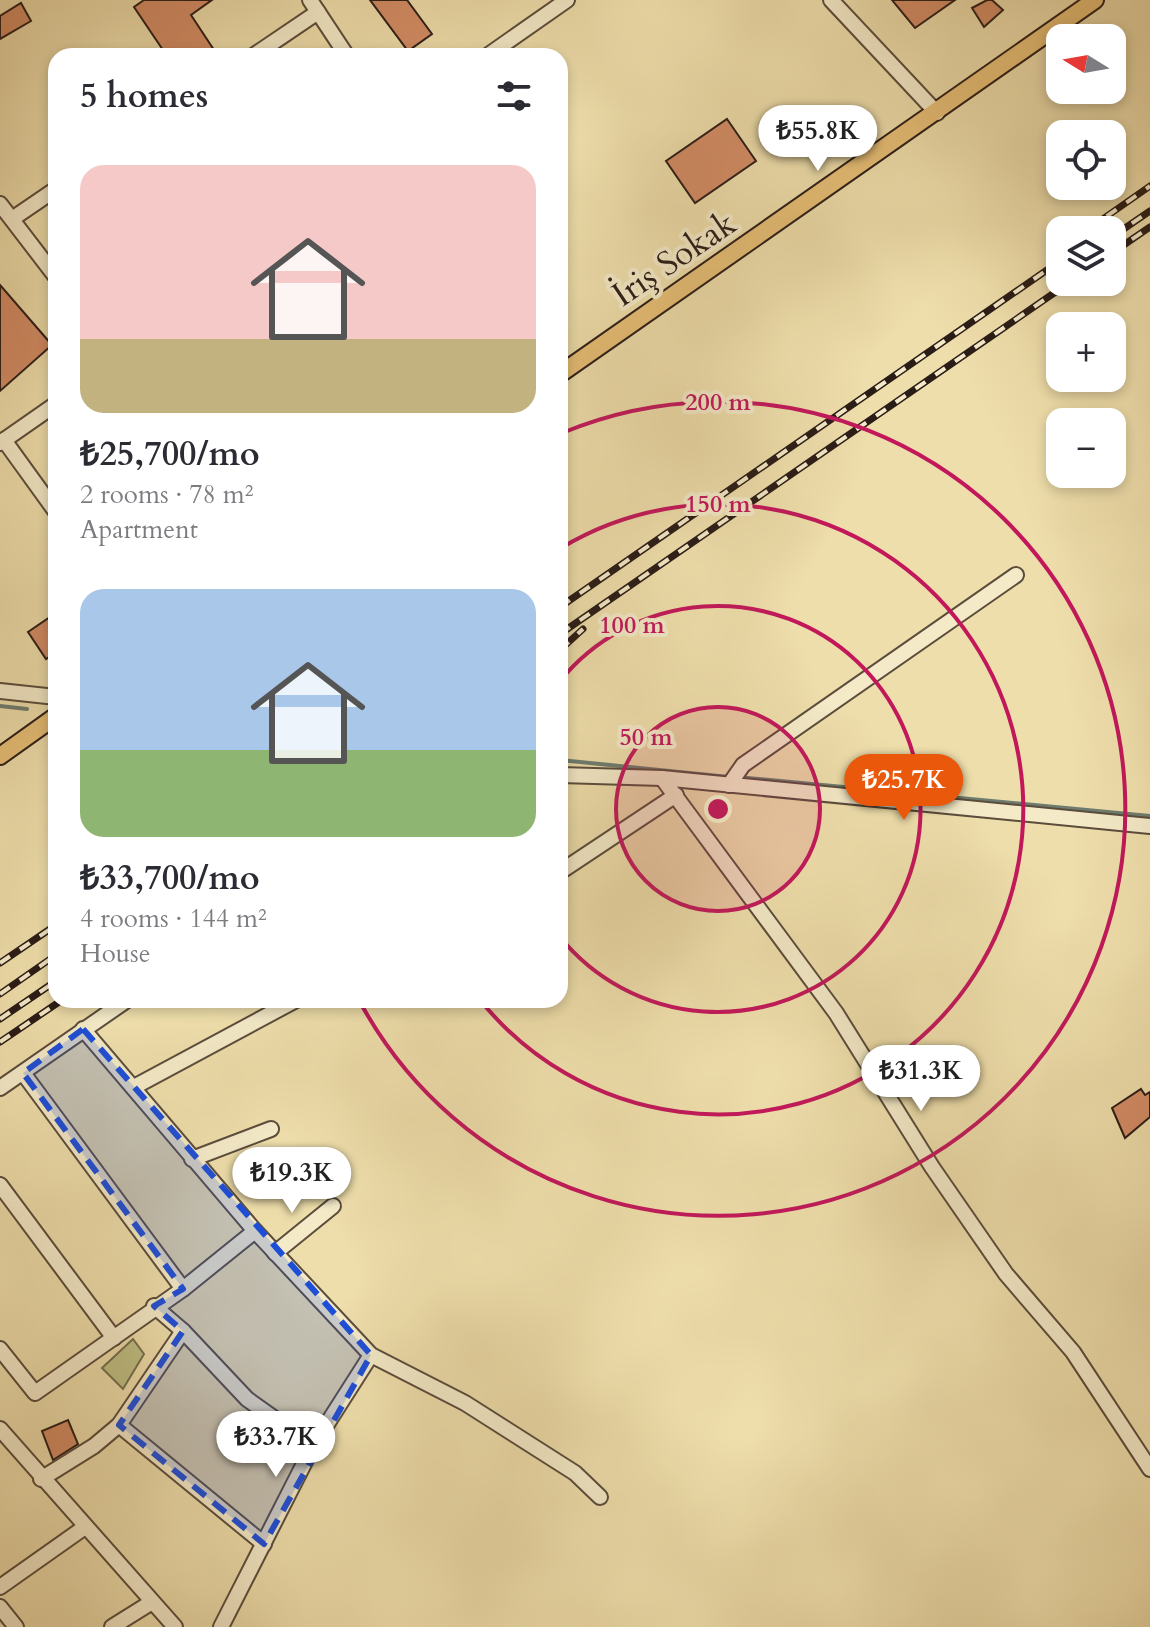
<!DOCTYPE html>
<meta charset="utf-8">
<style>
body{margin:0;font-family:Cardo,serif;background:#f7f7f7;color:#2b2b33;height:100vh;display:flex;flex-direction:column;font-size:30px;white-space:nowrap}
*{box-sizing:border-box;margin:0}
p{font-size:26px;color:#7c7c81}
.icon{flex:none;width:44px;height:44px;fill:none;stroke:currentColor;stroke-width:2;stroke-linecap:round;stroke-linejoin:round}
.map{position:relative;flex:1;overflow:hidden}
.panel{position:absolute;left:48px;top:48px;width:520px;height:960px;display:flex;flex-direction:column;background:#fff;border-radius:24px;box-shadow:0 4px 12px #0003}
.panel>*{flex:none}
.needle{width:52px;rotate:281deg}
.tools{position:absolute;left:1046px;top:24px;display:grid;gap:16px}
.tools a{display:grid;place-items:center;width:80px;height:80px;border-radius:16px;background:#fff;box-shadow:0 4px 12px #0003;font-size:40px}
.price{position:absolute;translate:-50% -68px;padding:0 18px;border-radius:28px;background:#fff;color:#222;font-size:26px;line-height:52px;filter:drop-shadow(0 2px 4px #0008)}
.price::after{content:'';position:absolute;left:50%;top:48px;width:24px;height:18px;margin-left:-12px;background:inherit;clip-path:polygon(0 0,100% 0,50% 100%)}
.price.active{background:#ea580c;color:#fff}
ul{padding:0;list-style:none}
li{display:grid;align-content:center;gap:16px;height:424px;padding:0 32px}
li span{display:grid;place-items:center;height:248px;border-radius:24px;color:#555}
li>.icon{margin-inline-start:auto}
span .icon{width:144px;height:144px;fill:#fffc;stroke-width:1}
li b{font-size:34px}
h2{display:flex;justify-content:space-between;align-items:center;height:96px;padding:0 32px;font-size:34px}
.map>svg:first-child{display:block}
.green{fill:#bfc084;stroke:#746e4e;stroke-width:2}
.lines{fill:none;stroke-linecap:round;stroke-linejoin:round}
.stream{stroke:#6d7c6f;stroke-width:4}
.building{fill:#d38c65;stroke:#2a1c17;stroke-width:2}
.minor-casing{stroke:#5b4c3c;stroke-width:18}
.major-casing{stroke:#2a1c17;stroke-width:20}
.minor{stroke:#f4eac8;stroke-width:14}
.major{stroke:#e7bf76;stroke-width:16}
.rail-casing{stroke:#2a1c17;stroke-width:7}
.rail{stroke:#f4eac8;stroke-width:4;stroke-dasharray:12;stroke-linecap:butt}
.marked{fill:#1d4ed8;fill-opacity:0.2;stroke:#1d4ed8;stroke-width:6;stroke-dasharray:16 10;stroke-linejoin:round}
.ring{fill:none;stroke:#c2185b;stroke-width:4}
.labels{text-anchor:middle;dominant-baseline:central;stroke-width:8;stroke-linejoin:round;paint-order:stroke}
.street-label{font-size:34px;fill:#2a1c17;stroke:#f4eac8}
.centre{fill:#c2185b;stroke:#f4eac8;stroke-width:4}
.ring-label{font-size:24px;text-anchor:middle;font-weight:bold;fill:#c2185b;stroke:#f4eac8;stroke-width:8;stroke-linejoin:round;paint-order:stroke}
</style>
<div class="map">
<svg width="1150" height="1627" viewBox="0 0 1150 1627">
<rect width="100%" height="100%" fill="#eedeab"/>
<filter id="stains"><feTurbulence type="fractalNoise" baseFrequency=".0025" numOctaves="4"/><feColorMatrix values="0 0 0 0 .2 0 0 0 0 .09 0 0 0 0 .02 0 0 0 .5 -.17"/></filter>
<radialGradient id="worn" r=".72"><stop offset=".6" stop-color="#630" stop-opacity="0"/><stop offset="1" stop-color="#630" stop-opacity=".3"/></radialGradient>
<!-- green -->
<polygon class="green" points="133,1339 144,1354 123,1389 102,1368"/>
<g class="lines">
<!-- stream -->
<g class="stream">
<polyline points="0,706 27,709"/>
<polyline points="560,760 729,777"/>
<polyline points="737,777 1150,816"/>
</g>
</g>
<!-- building -->
<g class="building">
<polygon points="144,0 212,0 191,15 218,56 167,56 134,7"/>
<polygon points="370,0 407,0 432,34 408,51"/>
<polygon points="892,0 955,0 915,28"/>
<polygon points="987,0 992,0 1003,10 984,27 972,8"/>
<polygon points="21,3 31,21 0,39 0,16"/>
<polygon points="727,119 756,161 695,203 666,161"/>
<polygon points="0,285 52,345 0,391"/>
<polygon points="56,613 56,652 46,659 28,632"/>
<polygon points="1141,1089 1145,1095 1150,1092 1150,1117 1125,1138 1112,1108"/>
<polygon points="68,1420 78,1444 53,1460 42,1431"/>
</g>
<g class="lines">
<!-- minor casing -->
<g class="minor-casing">
<g id="minor">
<polyline points="310,0 347,56"/>
<polyline points="831,0 937,113"/>
<polyline points="253,56 318,12"/>
<polyline points="487,56 567,0"/>
<polyline points="0,204 56,277"/>
<polyline points="12,219 56,189"/>
<polyline points="4,440 56,512"/>
<polyline points="0,443 56,404"/>
<polyline points="0,691 56,697"/>
<polyline points="560,775 662,778 1150,826"/>
<polyline points="662,778 836,1013 932,1167 1006,1274 1073,1352 1150,1469"/>
<polyline points="729,785 743,765 1016,575"/>
<polyline points="560,872 676,795"/>
<polyline points="83,1029 255,1231 371,1355 465,1403 575,1473 600,1497"/>
<polyline points="23,1073 183,1289"/>
<polyline points="134,1087 296,1000"/>
<polyline points="0,1088 127,1000"/>
<polyline points="192,1159 271,1129"/>
<polyline points="0,1185 114,1338"/>
<polyline points="275,1253 333,1206"/>
<polyline points="154,1306 183,1331 247,1399 313,1446"/>
<polyline points="0,1349 35,1393 183,1289 255,1231"/>
<polyline points="119,1425 264,1544"/>
<polyline points="0,1429 175,1627"/>
<polyline points="41,1479 94,1446 119,1425 183,1331"/>
<polyline points="0,1587 85,1527"/>
<polyline points="0,1607 16,1627"/>
<polyline points="112,1627 152,1602"/>
<polyline points="221,1627 313,1446 371,1355"/>
</g>
</g>
<!-- major casing -->
<g class="major-casing">
<g id="major">
<polyline points="560,374 1095,0"/>
<polyline points="0,756 56,716"/>
</g>
</g>
<!-- minor -->
<use href="#minor" class="minor"/>
<!-- major -->
<use href="#major" class="major"/>
<!-- rail casing -->
<g class="rail-casing">
<g id="rail">
<polyline points="1087,230 1150,186"/>
<polyline points="1112,237 1150,211"/>
<polyline points="1112,253 1150,227"/>
<polyline points="560,607 1060,261"/>
<polyline points="560,634 1070,282"/>
<polyline points="560,650 583,629"/>
<polyline points="0,963 56,925"/>
<polyline points="0,994 56,955"/>
<polyline points="0,1019 56,981"/>
<polyline points="0,1042 62,1000"/>
</g>
</g>
<!-- rail -->
<use href="#rail" class="rail"/>
</g>
<!-- marked area -->
<path class="marked" d="M 83,1029 L 371,1355 L 264,1544 L 119,1425 L 183,1331 L 154,1306 L 183,1289 L 23,1073 Z"/>
<!-- distance rings -->
<circle cx="718" cy="809" r="102" fill="#c2185b" fill-opacity=".12"/>
<g class="ring">
<circle cx="718" cy="809" r="102"/>
<path d="M560 681A203 203 0 1 1 560 937"/>
<path d="M561 548A305 305 0 1 1 481 1001"/>
<path d="M562 433A407 407 0 1 1 359 1000"/>
</g>
<g class="labels">
<!-- street labels -->
<g class="street-label">
<text transform="translate(674 259) rotate(-34)">İriş Sokak</text>
</g>
</g>
<circle cx="718" cy="809" r="12" class="centre"/>
<g class="ring-label">
<text x="718" y="410">200 m</text>
<text x="718" y="512">150 m</text>
<text x="632" y="633">100 m</text>
<text x="646" y="745">50 m</text>
</g>
<rect width="100%" height="100%" filter="url(#stains)"/>
<rect width="100%" height="100%" fill="url(#worn)"/>
</svg>
<div class="tools">
<a><svg class="needle" viewBox="-14 -14 28 28"><path d="M0-13l5 13h-10z" fill="#e53935"/><path d="M0 13l5-13h-10z" fill="#7c7c81"/></svg></a>
<a><svg class="icon" aria-label="locate" viewBox="0 0 24 24"><circle cx="12" cy="12" r="6"/><path d="M12 2v4M12 18v4M2 12h4M18 12h4"/></svg></a>
<a><svg class="icon" aria-label="layers" viewBox="0 0 24 24"><path d="M12 4l9 5-9 5-9-5zM3 14l9 5 9-5"/></svg></a>
<a>+</a>
<a>−</a>
</div>
<b class="price" style="left:818px;top:173px">₺55.8K</b>
<b class="price active" style="left:904px;top:822px">₺25.7K</b>
<b class="price" style="left:921px;top:1113px">₺31.3K</b>
<b class="price" style="left:292px;top:1215px">₺19.3K</b>
<b class="price" style="left:276px;top:1479px">₺33.7K</b>
<section class="panel">
<h2>5 homes<svg class="icon" aria-label="filters" viewBox="0 0 24 24"><path d="M4 7h16M4 17h16"/><circle cx="9" cy="7" r="2"/><circle cx="15" cy="17" r="2"/></svg></h2>
<ul>
<li><span style="background:linear-gradient(#f6c9c9 70%,#c2b280 0)"><svg class="icon" aria-label="home" viewBox="0 0 24 24"><path d="M3 11l9-7 9 7M6 9v11h12V9"/></svg></span><div><b>₺25,700/mo</b><p>2 rooms · 78 m²</p><p>Apartment</p></div></li>
<li><span style="background:linear-gradient(#a9c7e8 65%,#8fb573 0)"><svg class="icon" aria-label="home" viewBox="0 0 24 24"><path d="M3 11l9-7 9 7M6 9v11h12V9"/></svg></span><div><b>₺33,700/mo</b><p>4 rooms · 144 m²</p><p>House</p></div></li>
</ul>
</section>
</div>
